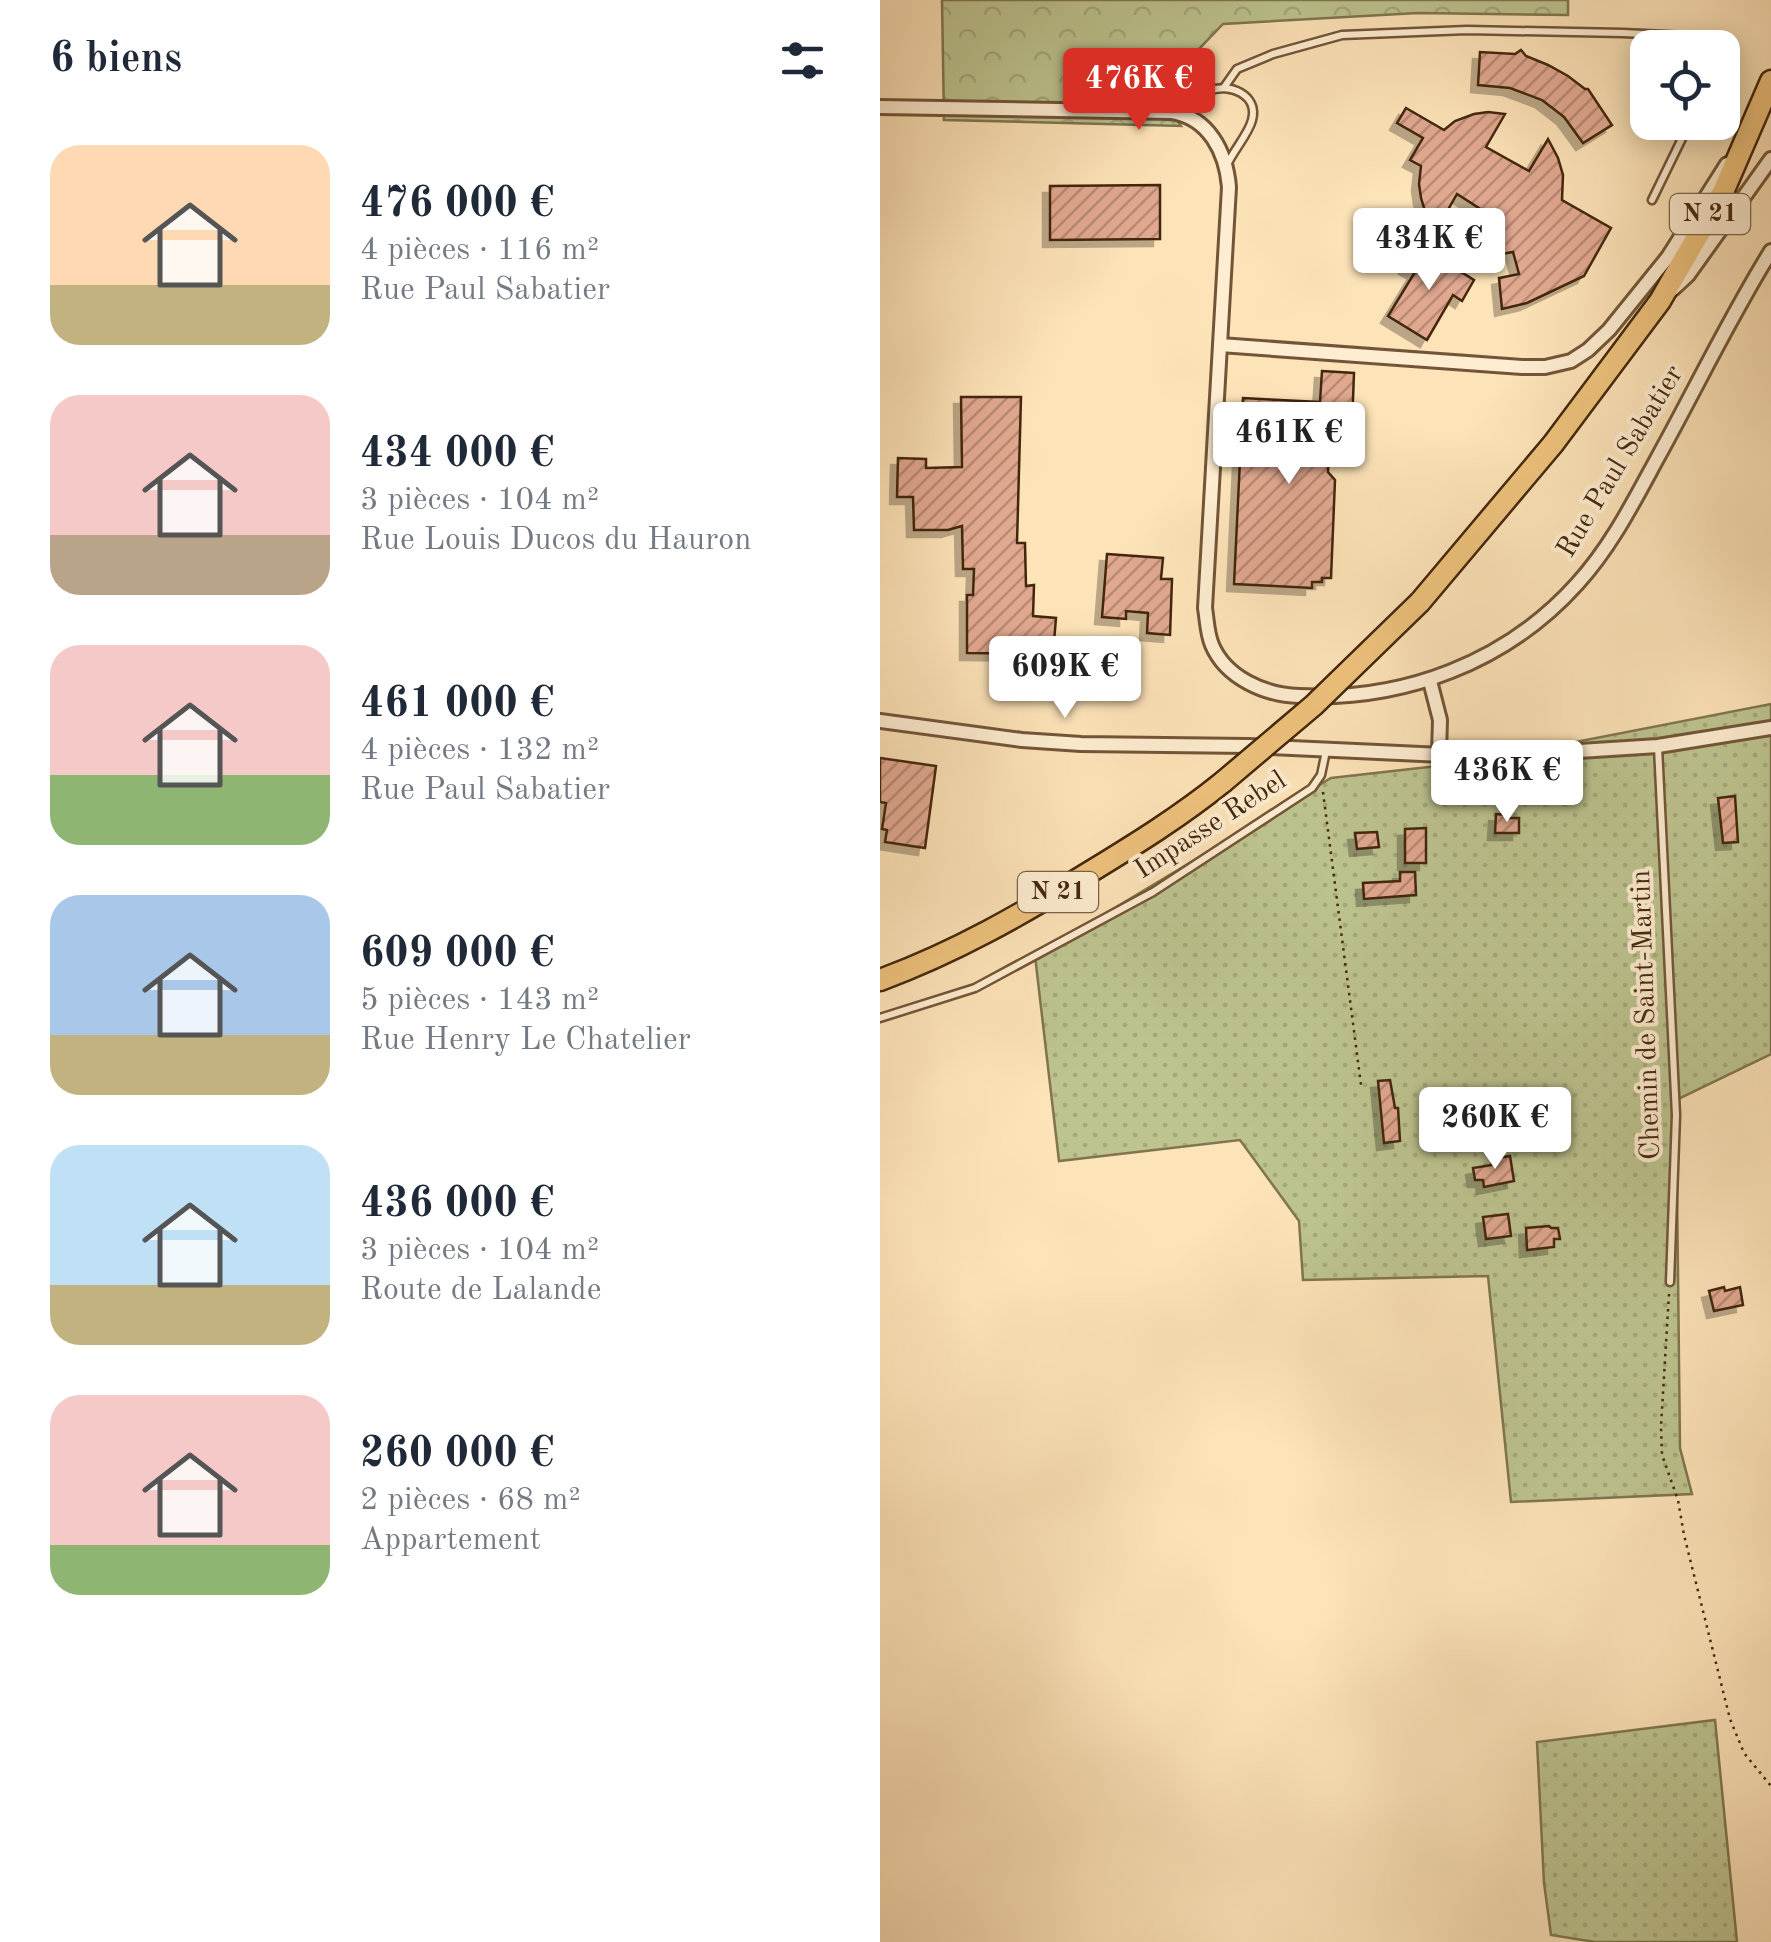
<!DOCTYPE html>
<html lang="fr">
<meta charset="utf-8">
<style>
body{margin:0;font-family:"Old Standard TT",serif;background:#f6f6f7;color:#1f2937;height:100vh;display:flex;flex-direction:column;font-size:38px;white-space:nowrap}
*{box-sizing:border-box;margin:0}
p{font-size:32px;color:#747a83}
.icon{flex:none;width:55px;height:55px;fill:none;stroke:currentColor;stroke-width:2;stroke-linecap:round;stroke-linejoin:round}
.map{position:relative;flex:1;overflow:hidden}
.panel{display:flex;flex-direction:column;background:#fff;width:880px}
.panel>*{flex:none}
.controls{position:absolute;left:750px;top:30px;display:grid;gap:20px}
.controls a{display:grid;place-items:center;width:110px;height:110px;border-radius:20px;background:#fff;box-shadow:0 5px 25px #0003;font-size:50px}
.price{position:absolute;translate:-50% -85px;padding:0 22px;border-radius:10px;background:#fff;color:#222;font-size:32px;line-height:65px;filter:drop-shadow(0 2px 5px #0008)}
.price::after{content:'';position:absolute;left:50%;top:60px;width:30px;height:22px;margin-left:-15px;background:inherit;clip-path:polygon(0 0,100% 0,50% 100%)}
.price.active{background:#d93025;color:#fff}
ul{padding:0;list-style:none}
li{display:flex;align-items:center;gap:30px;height:250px;padding:0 50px}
li span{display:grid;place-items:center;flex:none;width:280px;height:200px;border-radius:30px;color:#555}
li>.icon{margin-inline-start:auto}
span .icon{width:120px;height:120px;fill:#fffc;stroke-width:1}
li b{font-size:42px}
h2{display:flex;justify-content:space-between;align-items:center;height:120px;padding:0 50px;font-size:42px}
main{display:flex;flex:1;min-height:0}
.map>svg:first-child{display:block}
.grass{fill:url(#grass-dots);stroke:#80754e;stroke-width:2.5}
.forest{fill:url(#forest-crowns);stroke:#80754e;stroke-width:2.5}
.building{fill:url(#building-hatch);stroke:#43260c;stroke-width:2.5;filter:url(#shadow)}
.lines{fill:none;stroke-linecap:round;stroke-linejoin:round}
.service-casing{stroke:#725537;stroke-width:11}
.minor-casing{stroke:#725537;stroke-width:18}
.primary-casing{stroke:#43260c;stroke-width:25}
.path{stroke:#43260c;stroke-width:2.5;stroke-dasharray:2.5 5;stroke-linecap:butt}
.service{stroke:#feedd1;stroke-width:6}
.minor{stroke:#feedd1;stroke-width:12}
.primary{stroke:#eec27c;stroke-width:20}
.primary-bridge-casing{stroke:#43260c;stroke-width:25;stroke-linecap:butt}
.primary-bridge{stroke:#eec27c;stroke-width:20}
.labels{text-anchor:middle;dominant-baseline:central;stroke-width:8;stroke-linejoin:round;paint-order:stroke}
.shield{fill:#feedd1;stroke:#7b6247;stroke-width:2.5}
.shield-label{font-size:25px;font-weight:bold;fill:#43260c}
.street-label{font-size:28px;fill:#43260c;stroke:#feedd1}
</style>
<main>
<section class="panel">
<h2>6 biens<svg class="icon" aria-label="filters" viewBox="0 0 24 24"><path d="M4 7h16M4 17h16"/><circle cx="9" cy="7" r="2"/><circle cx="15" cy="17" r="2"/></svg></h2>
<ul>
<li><span style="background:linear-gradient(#ffd9b3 70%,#c2b280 0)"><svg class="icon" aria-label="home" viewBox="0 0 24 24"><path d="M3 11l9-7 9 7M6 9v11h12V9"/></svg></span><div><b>476 000 €</b><p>4 pièces · 116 m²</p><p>Rue Paul Sabatier</p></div></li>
<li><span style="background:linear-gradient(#f6c9c9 70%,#b9a48a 0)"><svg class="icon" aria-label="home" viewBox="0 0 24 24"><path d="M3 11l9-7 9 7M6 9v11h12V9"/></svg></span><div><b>434 000 €</b><p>3 pièces · 104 m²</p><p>Rue Louis Ducos du Hauron</p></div></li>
<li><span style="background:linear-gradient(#f6c9c9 65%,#8fb573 0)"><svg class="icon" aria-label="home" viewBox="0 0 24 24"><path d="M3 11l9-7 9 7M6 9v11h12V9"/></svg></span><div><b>461 000 €</b><p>4 pièces · 132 m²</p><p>Rue Paul Sabatier</p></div></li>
<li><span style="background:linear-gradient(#a9c7e8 70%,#c2b280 0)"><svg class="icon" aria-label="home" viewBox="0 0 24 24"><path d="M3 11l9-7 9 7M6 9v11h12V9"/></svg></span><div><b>609 000 €</b><p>5 pièces · 143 m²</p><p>Rue Henry Le Chatelier</p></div></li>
<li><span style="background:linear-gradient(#bfe0f5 70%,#c2b280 0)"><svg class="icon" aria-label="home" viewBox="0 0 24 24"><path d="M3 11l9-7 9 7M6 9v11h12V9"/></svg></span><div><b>436 000 €</b><p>3 pièces · 104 m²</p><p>Route de Lalande</p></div></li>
<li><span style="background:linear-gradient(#f6c9c9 75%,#8fb573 0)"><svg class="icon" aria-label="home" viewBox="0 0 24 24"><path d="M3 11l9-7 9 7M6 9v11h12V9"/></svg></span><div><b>260 000 €</b><p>2 pièces · 68 m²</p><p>Appartement</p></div></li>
</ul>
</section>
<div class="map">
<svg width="891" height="1942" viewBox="0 0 891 1942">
<defs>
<pattern id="grass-dots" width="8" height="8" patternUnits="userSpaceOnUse" patternTransform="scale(2.5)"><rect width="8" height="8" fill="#bdc490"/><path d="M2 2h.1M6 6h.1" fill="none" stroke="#a4a87b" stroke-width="1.8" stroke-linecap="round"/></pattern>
<pattern id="forest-crowns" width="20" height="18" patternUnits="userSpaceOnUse" patternTransform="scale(2.5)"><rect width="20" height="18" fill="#bdc490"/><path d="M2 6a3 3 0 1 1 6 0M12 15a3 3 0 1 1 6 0" fill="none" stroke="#a4a87b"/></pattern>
<pattern id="building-hatch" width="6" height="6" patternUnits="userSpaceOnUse" patternTransform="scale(2.5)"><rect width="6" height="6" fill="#e1a890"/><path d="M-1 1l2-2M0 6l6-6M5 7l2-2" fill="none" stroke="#b88974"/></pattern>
<filter id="shadow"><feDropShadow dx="-7" dy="7" stdDeviation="0" flood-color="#0004"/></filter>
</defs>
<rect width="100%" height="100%" fill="#fde3b8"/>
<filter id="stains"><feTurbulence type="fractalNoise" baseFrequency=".002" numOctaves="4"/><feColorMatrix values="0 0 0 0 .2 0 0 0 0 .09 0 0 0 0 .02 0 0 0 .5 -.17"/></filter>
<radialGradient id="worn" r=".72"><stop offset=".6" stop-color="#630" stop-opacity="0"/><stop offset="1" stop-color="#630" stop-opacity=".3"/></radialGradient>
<!-- grass -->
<g class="grass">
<polygon points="891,704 891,1054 796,1100 800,1448 812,1494 631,1502 608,1276 423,1280 419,1221 360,1140 179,1161 155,956 451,778 593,762"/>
<polygon points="835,1720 857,1942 715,1942 671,1935 664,1883 657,1742"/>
</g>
<!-- forest -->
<polygon class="forest" points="62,0 688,0 688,15 538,13 343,24 278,92 301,126 64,120"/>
<!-- building -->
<g class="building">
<polygon points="641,50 646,56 668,65 688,76 705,89 708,89 732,125 703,143 684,117 662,100 630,88 598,85 600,52 635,54"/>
<polygon points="526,108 564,130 575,121 594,114 608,112 625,114 606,147 649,171 668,139 678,158 683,175 682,200 731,228 704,276 647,303 622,309 619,278 639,274 633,252 616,255 613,231 619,221 577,194 557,229 545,211 541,198 539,184 541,166 530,160 543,138 517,123"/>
<polygon points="280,185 280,239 170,240 170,186"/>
<polygon points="539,246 594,280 582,301 573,295 547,340 508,316 535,272 526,267"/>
<polygon points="442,371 474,373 472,425 450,424 448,472 455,480 451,578 442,578 442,582 432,582 432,588 354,584 363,398 440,402"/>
<polygon points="81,397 141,397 137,543 145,543 146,586 154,585 153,616 176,618 173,654 87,653 87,595 93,595 94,569 83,569 82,526 68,530 34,530 33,497 17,497 18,458 46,459 46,468 82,467"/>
<polygon points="227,554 283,558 281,579 292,579 290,635 267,633 268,613 246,611 246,619 222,617"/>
<polygon points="0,758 56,766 45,848 5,842 7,830 2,829 6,803 0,802"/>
<polygon points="855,796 858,842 843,843 838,798"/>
<polygon points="616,814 627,815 627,818 639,818 639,833 615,833"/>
<polygon points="546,828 546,863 525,863 525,829"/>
<polygon points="497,832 499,847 477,849 475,833"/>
<polygon points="520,872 535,872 536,895 484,899 483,883 520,881"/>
<polygon points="510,1080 515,1108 518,1108 520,1141 504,1143 498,1081"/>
<polygon points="630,1156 634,1181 604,1187 603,1180 595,1180 593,1168 612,1165 611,1159"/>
<polygon points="628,1214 631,1236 606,1239 603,1217"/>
<polygon points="669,1226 671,1228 678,1228 680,1239 674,1239 674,1247 647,1250 646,1228"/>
<polygon points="844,1287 845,1291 860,1287 863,1305 834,1311 829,1291"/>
</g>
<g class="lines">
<!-- service casing -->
<g class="service-casing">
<g id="service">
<polyline points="345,86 357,69 393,54 462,35 587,30 743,33 828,37 836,43 836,48"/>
<path d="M 306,115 C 313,106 319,96 329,91 C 349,82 379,95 372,120 C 369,133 354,150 348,163"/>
<polyline points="772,200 810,122"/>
<polyline points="778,747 796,1115 790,1282"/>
<polyline points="0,1018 95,988 273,892 432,788 441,775 446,751"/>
</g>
</g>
<!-- minor casing -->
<g class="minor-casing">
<g id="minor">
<path d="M 0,107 L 292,112 C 329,118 346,152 349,187 L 325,608 C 327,620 327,633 332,645 C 346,678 385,695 419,696 C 523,701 626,663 697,584 C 731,547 754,501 778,457 C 816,388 850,317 891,251"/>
<polyline points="793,289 808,275 891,159"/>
<polyline points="340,345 642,367 665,367 691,361 708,350 729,330 788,257 847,164"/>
<polyline points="550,681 560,720 559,754"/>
<polyline points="0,721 142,740 201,744 369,746 606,757 778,746 891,728"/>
</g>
</g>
<!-- primary casing -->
<g class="primary-casing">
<g id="primary">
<polyline points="540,602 673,444 780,301 843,192 891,81"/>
<path d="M 0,980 C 76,952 142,914 210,872 C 256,844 301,816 343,782"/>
</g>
</g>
<!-- path -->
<g class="path">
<polyline points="443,792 481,1085"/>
<polyline points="789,1294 781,1426 782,1455 798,1500 804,1535 850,1719 864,1753 891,1786"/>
</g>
<!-- service -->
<use href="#service" class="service"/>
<!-- minor -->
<use href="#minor" class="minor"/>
<!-- primary -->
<use href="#primary" class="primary"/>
<!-- primary-bridge casing -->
<g class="primary-bridge-casing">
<polyline id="primary-bridge" points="343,782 434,705 540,602"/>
</g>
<!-- primary-bridge -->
<use href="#primary-bridge" class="primary-bridge"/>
</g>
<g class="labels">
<!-- shield labels -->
<g class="shield">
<rect x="790" y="194" width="80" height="40" rx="8"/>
<rect x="138" y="872" width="80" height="40" rx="8"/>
</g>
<g class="shield-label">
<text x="830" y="214">N 21</text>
<text x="178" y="892">N 21</text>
</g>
<!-- street labels -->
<g class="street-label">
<text transform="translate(741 462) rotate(-59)">Rue Paul Sabatier</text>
<text transform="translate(331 826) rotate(-33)">Impasse Rebel</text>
<text transform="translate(767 1015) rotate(-92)">Chemin de Saint-Martin</text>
</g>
</g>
<rect width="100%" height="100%" filter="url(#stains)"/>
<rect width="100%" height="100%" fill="url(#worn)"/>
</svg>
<div class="controls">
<a><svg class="icon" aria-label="locate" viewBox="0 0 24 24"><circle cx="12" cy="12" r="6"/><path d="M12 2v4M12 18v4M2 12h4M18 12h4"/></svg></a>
</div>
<b class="price active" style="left:259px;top:133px">476K €</b>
<b class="price" style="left:549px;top:293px">434K €</b>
<b class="price" style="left:409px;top:487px">461K €</b>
<b class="price" style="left:185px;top:721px">609K €</b>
<b class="price" style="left:627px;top:825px">436K €</b>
<b class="price" style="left:615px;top:1172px">260K €</b>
</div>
</main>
